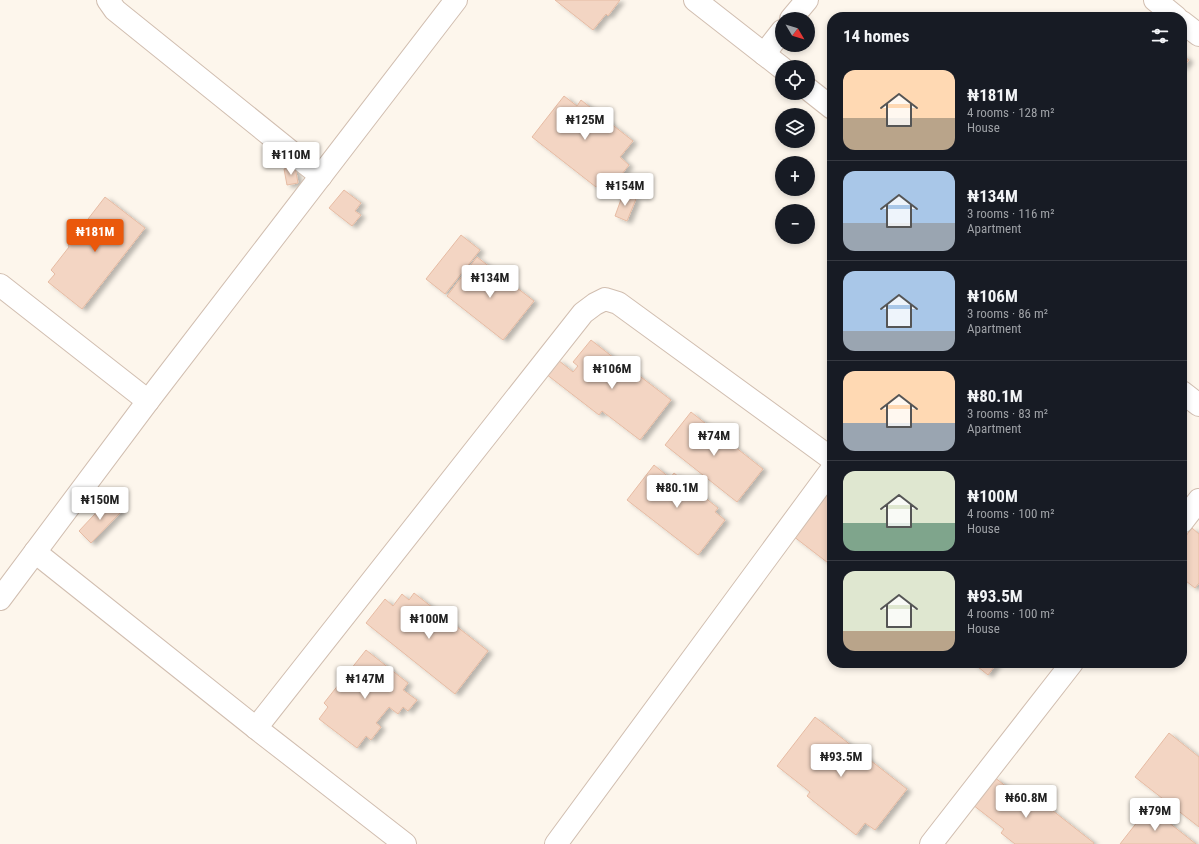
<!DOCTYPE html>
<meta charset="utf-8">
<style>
body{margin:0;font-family:"Roboto Condensed",sans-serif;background:#20242c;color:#f1f3f6;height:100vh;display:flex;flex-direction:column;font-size:15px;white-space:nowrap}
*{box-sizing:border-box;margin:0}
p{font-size:13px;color:#9ea1a6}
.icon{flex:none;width:22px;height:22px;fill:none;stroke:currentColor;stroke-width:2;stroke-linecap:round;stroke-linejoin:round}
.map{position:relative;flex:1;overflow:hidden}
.details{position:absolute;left:827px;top:12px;width:360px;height:656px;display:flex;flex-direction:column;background:#171b24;border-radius:16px;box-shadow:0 2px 6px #0003}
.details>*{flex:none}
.needle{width:26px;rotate:128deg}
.controls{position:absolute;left:775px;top:12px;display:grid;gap:8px}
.controls a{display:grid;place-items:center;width:40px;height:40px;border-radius:50%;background:#171b24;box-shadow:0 2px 6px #0003;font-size:20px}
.price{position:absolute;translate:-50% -34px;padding:0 9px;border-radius:4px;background:#fff;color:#222;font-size:13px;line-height:26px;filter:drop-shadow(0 1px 2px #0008)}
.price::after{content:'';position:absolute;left:50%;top:24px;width:12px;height:9px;margin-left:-6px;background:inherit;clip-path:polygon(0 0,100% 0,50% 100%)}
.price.current{background:#ea580c;color:#fff}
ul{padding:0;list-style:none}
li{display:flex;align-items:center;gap:12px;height:100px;padding:0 16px}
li+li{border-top:1px solid #363941}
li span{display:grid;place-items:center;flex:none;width:112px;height:80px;border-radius:12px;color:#555}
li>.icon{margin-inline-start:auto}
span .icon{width:48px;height:48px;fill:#fffc;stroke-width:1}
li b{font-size:17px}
h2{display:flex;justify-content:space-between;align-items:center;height:48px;padding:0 16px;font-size:17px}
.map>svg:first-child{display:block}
.building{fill:#f3d5c3;stroke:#e6bba3;filter:url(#shadow)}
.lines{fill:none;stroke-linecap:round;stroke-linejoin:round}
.minor-casing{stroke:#d1beb0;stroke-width:24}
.minor{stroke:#fff;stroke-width:22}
</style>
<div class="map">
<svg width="1199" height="844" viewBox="0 0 1199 844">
<defs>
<filter id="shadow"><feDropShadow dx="4.5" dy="2.5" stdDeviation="2" flood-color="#0004"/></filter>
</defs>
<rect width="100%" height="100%" fill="#fdf6ec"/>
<!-- building -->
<g class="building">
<polygon points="555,0 620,0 608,16 606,14 593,30"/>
<polygon points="1182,55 1189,60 1182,68"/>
<polygon points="564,96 577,106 581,100 633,141 620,157 629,165 615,183 606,175 596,187 532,137"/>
<polygon points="295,167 298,183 287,185 284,169"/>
<polygon points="344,190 361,203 355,211 361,215 352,226 329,208"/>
<polygon points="623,194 636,199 627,221 615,216"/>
<polygon points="105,197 145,228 82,309 48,282 55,274 51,270 69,247 68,245"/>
<polygon points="461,235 480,250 445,294 426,279"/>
<polygon points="477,257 534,301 503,340 447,296"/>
<polygon points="591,340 623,365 624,364 671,400 640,440 602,411 599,415 546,374 558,360 573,372 578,366 573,362"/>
<polygon points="691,412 763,469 737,502 665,445"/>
<polygon points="654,465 670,478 674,473 718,508 715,512 725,520 698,555 627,500"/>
<polygon points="827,492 832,496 832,566 793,536"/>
<polygon points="108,500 121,512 91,543 79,531"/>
<polygon points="1192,528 1199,534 1199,583 1195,588 1182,578 1182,541"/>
<polygon points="414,593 488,651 455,694 366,623 385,599 393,606 402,594 409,600"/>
<polygon points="366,650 408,683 403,690 417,700 408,711 403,707 398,714 389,707 376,723 381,727 371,740 366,736 357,748 319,719 328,707 324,703"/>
<polygon points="973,663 997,663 988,675"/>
<polygon points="815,717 907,789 875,830 865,823 856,835 807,796 810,792 777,766"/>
<polygon points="1169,733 1199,757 1199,827 1135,777"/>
<polygon points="994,777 1037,810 1043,803 1094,843 1093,844 1015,844 1001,833 1004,829 973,805"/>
<polygon points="1149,807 1196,844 1120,844"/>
</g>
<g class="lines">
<!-- minor casing -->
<g class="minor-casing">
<g id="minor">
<polyline points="108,0 115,10 321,176"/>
<polyline points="695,0 782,68"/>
<polyline points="1155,0 1176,17"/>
<polyline points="791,19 807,0"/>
<polyline points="1182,22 1199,35"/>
<polyline points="764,54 782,31"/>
<polyline points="808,89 832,108"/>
<polyline points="0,285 148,401"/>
<polyline points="1182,392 1199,405"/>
<polyline points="1182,522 1199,500"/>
<polyline points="35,552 256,728 405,844"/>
<polyline points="0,599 148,401 456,0"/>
<polyline points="256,728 583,313 595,304 605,299 618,303 832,459"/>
<polyline points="556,844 832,469"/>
<polyline points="931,844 1072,663"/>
</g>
</g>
<!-- minor -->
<use href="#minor" class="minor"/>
</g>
</svg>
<div class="controls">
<a><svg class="needle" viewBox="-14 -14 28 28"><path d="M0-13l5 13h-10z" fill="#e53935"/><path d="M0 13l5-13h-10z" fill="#9ea1a6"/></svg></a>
<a><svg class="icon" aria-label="locate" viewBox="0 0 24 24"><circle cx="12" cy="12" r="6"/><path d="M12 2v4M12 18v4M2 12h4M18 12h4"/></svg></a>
<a><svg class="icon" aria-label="layers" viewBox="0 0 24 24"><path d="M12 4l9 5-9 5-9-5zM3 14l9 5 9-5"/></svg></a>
<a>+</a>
<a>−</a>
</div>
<b class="price" style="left:585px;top:141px">₦125M</b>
<b class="price" style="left:291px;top:176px">₦110M</b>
<b class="price" style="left:625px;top:207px">₦154M</b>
<b class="price current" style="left:95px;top:253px">₦181M</b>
<b class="price" style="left:490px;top:299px">₦134M</b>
<b class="price" style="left:612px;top:390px">₦106M</b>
<b class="price" style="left:714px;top:457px">₦74M</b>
<b class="price" style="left:677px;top:509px">₦80.1M</b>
<b class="price" style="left:100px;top:521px">₦150M</b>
<b class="price" style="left:429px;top:640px">₦100M</b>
<b class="price" style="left:365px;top:700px">₦147M</b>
<b class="price" style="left:841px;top:778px">₦93.5M</b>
<b class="price" style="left:1026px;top:819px">₦60.8M</b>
<b class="price" style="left:1155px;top:832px">₦79M</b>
<section class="details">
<h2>14 homes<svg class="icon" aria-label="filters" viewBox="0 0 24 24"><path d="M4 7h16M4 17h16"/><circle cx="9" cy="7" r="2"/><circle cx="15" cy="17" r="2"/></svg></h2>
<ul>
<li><span style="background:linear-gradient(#ffd9b3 60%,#b9a48a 0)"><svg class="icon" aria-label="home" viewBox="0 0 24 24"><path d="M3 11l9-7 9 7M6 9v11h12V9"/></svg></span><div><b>₦181M</b><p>4 rooms · 128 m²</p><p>House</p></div></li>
<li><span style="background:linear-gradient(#a9c7e8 65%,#9aa5b1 0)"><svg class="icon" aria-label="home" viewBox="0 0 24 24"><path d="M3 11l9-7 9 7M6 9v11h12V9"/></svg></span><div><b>₦134M</b><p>3 rooms · 116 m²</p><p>Apartment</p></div></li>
<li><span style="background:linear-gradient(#a9c7e8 75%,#9aa5b1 0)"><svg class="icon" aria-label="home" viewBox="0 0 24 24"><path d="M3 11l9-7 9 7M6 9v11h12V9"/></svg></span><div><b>₦106M</b><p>3 rooms · 86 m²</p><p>Apartment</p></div></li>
<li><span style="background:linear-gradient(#ffd9b3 65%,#9aa5b1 0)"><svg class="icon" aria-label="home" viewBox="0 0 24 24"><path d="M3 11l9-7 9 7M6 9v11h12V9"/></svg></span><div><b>₦80.1M</b><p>3 rooms · 83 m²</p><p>Apartment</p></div></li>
<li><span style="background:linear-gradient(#dfe7d0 65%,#7fa58c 0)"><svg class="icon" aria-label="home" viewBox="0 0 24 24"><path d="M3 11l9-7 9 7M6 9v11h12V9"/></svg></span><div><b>₦100M</b><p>4 rooms · 100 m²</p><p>House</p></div></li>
<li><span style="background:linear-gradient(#dfe7d0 75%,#b9a48a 0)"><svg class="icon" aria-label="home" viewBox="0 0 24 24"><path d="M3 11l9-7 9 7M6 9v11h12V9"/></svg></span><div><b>₦93.5M</b><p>4 rooms · 100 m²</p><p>House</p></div></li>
</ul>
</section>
</div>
